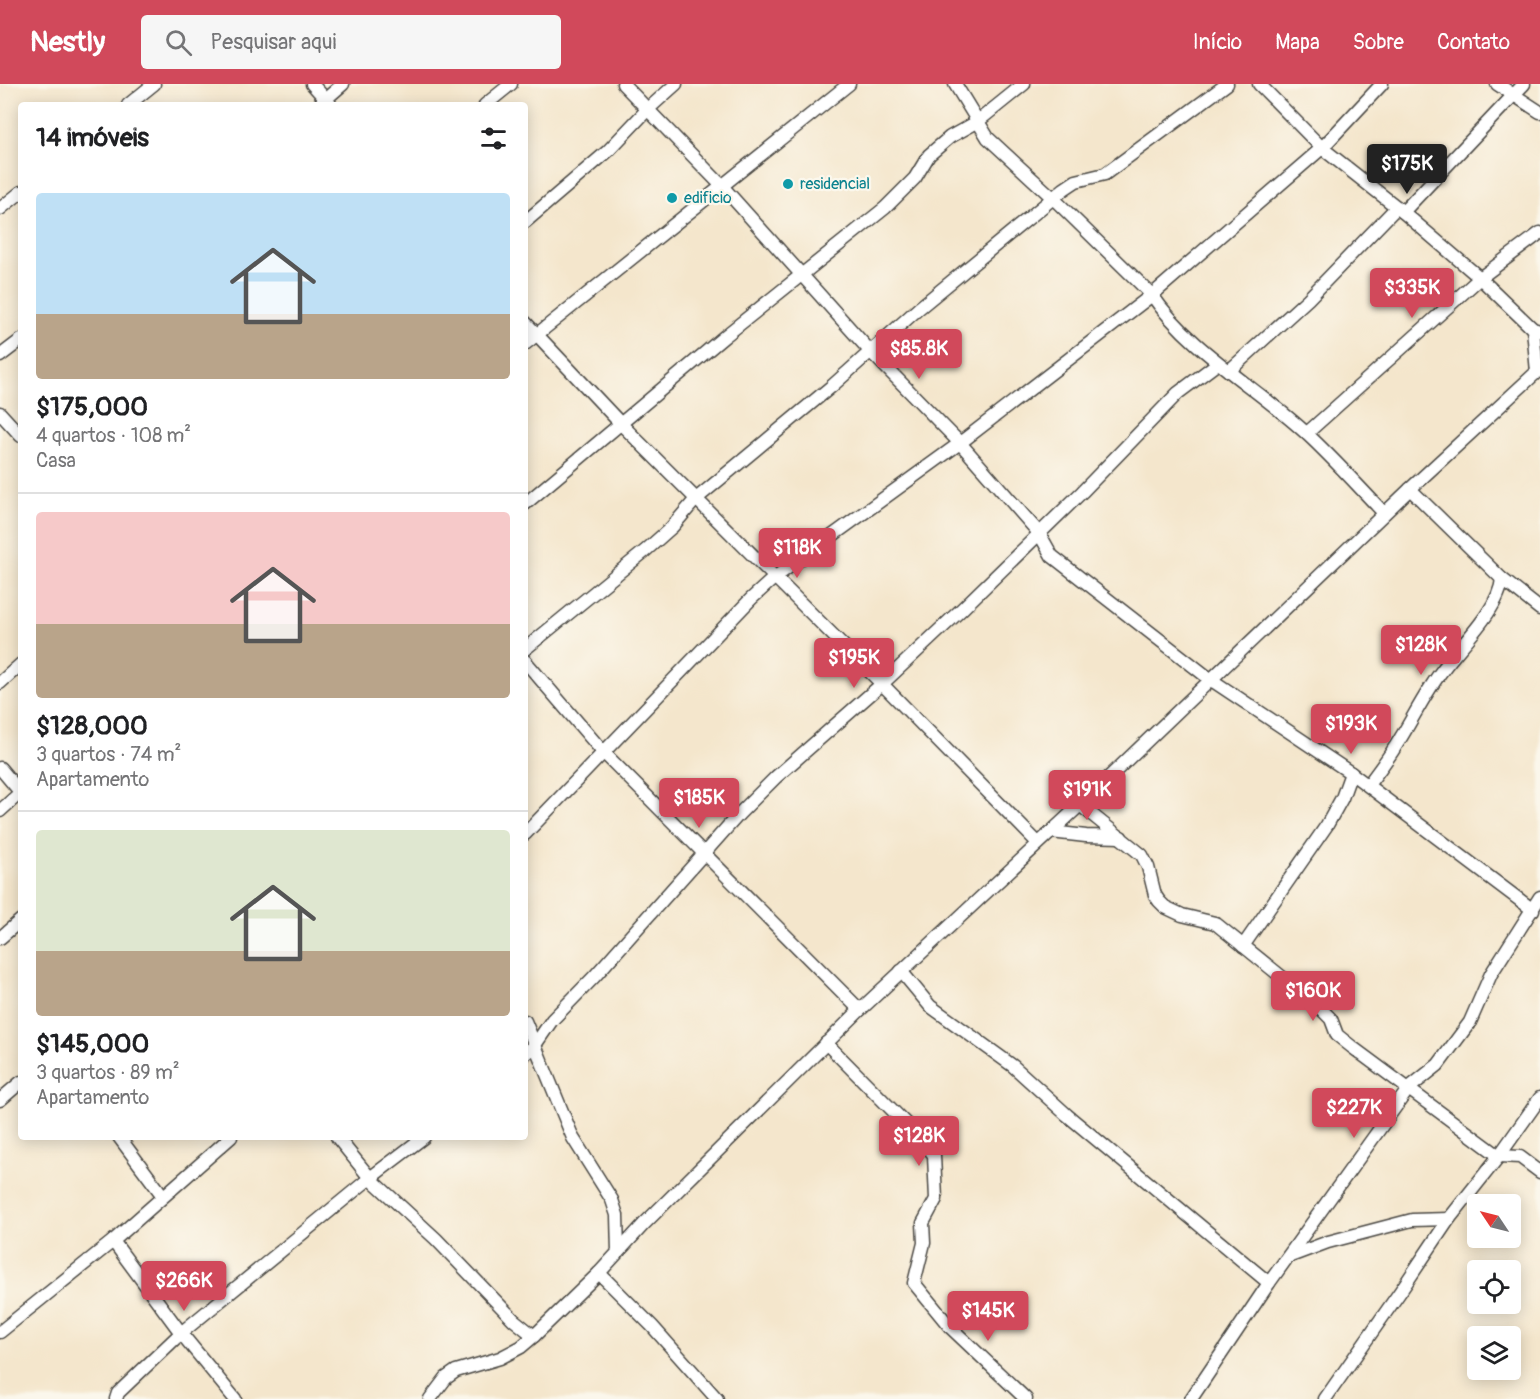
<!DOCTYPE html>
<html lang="pt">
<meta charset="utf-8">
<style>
body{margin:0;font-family:Pangolin,sans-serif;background:#f6f6f6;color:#202124;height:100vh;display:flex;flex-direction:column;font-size:22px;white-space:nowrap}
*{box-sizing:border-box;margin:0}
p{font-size:20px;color:#757577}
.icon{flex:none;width:33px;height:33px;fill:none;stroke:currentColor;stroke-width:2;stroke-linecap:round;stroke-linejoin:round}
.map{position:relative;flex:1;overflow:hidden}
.panel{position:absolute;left:18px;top:18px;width:510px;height:1038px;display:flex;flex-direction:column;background:#fff;border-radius:6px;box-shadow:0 3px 15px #0003}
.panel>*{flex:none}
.needle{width:39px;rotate:305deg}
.tools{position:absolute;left:1467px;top:1110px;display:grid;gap:12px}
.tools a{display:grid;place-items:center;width:54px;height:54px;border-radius:6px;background:#fff;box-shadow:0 3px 15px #0003;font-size:30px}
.price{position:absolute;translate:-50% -51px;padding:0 14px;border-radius:6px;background:#d1495b;color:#fff;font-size:20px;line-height:39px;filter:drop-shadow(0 2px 3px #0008)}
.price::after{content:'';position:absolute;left:50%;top:36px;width:18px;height:14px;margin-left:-9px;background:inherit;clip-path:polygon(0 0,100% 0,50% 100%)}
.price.current{background:#222;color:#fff}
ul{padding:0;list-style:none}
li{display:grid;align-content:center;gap:12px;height:318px;padding:0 18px}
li+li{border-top:2px solid #e0e0e0}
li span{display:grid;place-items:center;height:186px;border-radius:6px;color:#555}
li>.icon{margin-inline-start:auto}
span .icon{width:108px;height:108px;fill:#fffc;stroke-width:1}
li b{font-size:26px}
h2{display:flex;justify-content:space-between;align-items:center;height:72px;padding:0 18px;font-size:26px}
header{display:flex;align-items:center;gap:36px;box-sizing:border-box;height:84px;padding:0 30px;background:#d1495b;color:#fff}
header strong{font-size:28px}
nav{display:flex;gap:33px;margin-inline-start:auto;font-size:21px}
.search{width:420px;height:54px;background:#f6f6f6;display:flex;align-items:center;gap:15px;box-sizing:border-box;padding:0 21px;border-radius:6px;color:#757577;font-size:22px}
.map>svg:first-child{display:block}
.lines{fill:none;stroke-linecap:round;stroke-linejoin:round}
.street-casing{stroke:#494743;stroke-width:15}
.street{stroke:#fff;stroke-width:12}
.culture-dot{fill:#0f9aa8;stroke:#fbf7ec;stroke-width:2}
.labels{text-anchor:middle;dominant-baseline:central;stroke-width:4.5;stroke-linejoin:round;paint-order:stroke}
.culture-label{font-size:16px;fill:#0d838f;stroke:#fbf7ec;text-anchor:start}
</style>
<header>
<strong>Nestly</strong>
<div class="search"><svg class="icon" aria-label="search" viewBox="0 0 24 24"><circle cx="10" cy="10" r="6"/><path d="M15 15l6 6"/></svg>Pesquisar aqui</div>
<nav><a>Início</a><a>Mapa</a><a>Sobre</a><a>Contato</a></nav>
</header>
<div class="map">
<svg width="1540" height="1315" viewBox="0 0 1540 1315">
<rect width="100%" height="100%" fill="#fbf7ec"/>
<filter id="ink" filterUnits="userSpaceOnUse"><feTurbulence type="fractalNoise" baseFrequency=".0167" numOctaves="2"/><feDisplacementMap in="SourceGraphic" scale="12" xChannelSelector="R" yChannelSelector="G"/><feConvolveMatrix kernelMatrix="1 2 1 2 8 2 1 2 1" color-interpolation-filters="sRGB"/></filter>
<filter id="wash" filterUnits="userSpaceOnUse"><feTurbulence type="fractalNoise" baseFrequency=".008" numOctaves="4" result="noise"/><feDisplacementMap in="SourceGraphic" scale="24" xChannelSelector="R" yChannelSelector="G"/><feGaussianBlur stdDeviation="1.35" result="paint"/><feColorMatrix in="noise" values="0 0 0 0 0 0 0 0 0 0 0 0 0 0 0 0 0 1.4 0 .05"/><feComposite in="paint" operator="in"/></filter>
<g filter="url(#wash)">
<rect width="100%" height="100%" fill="#f4e6cc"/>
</g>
<g filter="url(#ink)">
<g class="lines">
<!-- street casing -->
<g class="street-casing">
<g id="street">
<polyline points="312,0 330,20"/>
<polyline points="623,0 722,102 870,267 960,359 1039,449 1052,472 1210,595 1351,689 1533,826"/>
<path d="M 955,0 L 988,54 L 1053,114 L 1152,211 C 1190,267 1258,304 1307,350 C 1334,375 1359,403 1384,429"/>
<polyline points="1259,0 1322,64 1403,128 1480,194 1533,245 1540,247"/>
<polyline points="1497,0 1540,28"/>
<polyline points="128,21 154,0"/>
<polyline points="319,21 343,0"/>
<polyline points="485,21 511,0"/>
<polyline points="0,125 21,108"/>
<polyline points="1403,128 1524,0"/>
<polyline points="525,138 608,67 647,26 676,0"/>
<polyline points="525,238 621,340 882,600 1038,759"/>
<polyline points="1533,245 1537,288"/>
<polyline points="525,260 849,0"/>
<polyline points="0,272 21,256"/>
<polyline points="1229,287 1308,215 1397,123"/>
<polyline points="0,329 21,352"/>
<polyline points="1307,349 1480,194 1540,149"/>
<polyline points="1410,405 1502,495 1540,525"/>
<polyline points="525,420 725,252 885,124 915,94 929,71 950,53 977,38 1024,0"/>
<polyline points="525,565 645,467 672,443 696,415 832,302 918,225 1064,105 1076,97 1105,90 1227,0"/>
<polyline points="525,577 603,668 860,926"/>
<polyline points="0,599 21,580"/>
<polyline points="0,684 21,709"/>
<path d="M 1368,701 C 1377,689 1387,676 1395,663 C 1412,637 1425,608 1444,584 C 1461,561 1500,524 1502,495"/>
<polyline points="1080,721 1142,771 1148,783 1155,811 1159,817 1165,823 1182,831 1215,839 1319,923 1331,935 1337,951 1352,963 1499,1072 1520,1073 1540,1088"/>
<polyline points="0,727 21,708"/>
<polyline points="1051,748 1086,752 1121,753"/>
<polyline points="525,750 751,515 774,494 960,359 1152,211 1322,64 1382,0"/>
<polyline points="0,854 21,836"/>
<polyline points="1243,862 1327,741 1342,714 1351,689"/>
<polyline points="901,887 930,922 1013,982 1067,1031 1269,1199"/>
<polyline points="525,937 573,1054 612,1116 617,1131 618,1168"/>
<polyline points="826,959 920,1054 934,1071 936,1115 923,1139 924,1159 914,1199 950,1243 1026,1315"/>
<polyline points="525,970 535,961 552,936 594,893 739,730 776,693 882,600 963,524 1082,408 1178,309 1218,279"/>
<polyline points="0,1016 21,998"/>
<polyline points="119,1053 163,1112"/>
<polyline points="337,1053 370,1094 436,1155 514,1236 534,1252"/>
<polyline points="113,1157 181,1249 235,1315"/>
<polyline points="1288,1173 1328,1158 1412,1136 1449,1135"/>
<polyline points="599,1189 652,1242 717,1315"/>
<polyline points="0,1248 113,1157 231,1053"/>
<polyline points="116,1315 118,1309 181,1249 370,1094 424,1053"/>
<polyline points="430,1315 446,1294 456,1287 500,1274 521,1263 534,1252 599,1189 644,1140 860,926 1080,721 1410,405 1540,285"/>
<polyline points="1191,1315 1269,1199 1409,1004 1438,981 1470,938 1491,890 1540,813"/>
<polyline points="1325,1315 1400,1208 1449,1135 1499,1072 1540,1014"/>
</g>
</g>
<!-- street -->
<use href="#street" class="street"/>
</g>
</g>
<!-- markers -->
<g class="culture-dot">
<circle cx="788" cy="100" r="6"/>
<circle cx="672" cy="114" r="6"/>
</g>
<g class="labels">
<!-- culture labels -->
<g class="culture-label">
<text x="800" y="100">residencial</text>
<text x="684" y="114">edificio</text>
</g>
</g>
</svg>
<div class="tools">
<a><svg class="needle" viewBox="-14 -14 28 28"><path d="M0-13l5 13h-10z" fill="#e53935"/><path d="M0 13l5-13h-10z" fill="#757577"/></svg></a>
<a><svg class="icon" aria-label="locate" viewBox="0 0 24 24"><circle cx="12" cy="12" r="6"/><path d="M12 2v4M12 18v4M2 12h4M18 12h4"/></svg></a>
<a><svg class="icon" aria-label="layers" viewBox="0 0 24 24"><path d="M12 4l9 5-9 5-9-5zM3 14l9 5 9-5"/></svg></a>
</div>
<b class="price current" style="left:1407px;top:111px">$175K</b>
<b class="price" style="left:1412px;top:235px">$335K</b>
<b class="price" style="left:919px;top:296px">$85.8K</b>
<b class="price" style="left:797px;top:495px">$118K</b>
<b class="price" style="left:1421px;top:592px">$128K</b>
<b class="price" style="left:854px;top:605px">$195K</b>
<b class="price" style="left:1351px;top:671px">$193K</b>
<b class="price" style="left:1087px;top:737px">$191K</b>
<b class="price" style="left:699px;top:745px">$185K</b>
<b class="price" style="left:1313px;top:938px">$160K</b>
<b class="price" style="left:1354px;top:1055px">$227K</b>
<b class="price" style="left:919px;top:1083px">$128K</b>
<b class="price" style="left:184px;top:1228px">$266K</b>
<b class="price" style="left:988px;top:1258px">$145K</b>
<section class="panel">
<h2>14 imóveis<svg class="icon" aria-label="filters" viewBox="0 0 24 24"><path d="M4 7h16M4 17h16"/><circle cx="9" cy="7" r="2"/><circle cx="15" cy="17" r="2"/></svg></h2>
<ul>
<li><span style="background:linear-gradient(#bfe0f5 65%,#b9a48a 0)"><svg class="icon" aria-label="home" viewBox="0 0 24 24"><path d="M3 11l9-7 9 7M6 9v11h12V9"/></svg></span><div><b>$175,000</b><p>4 quartos · 108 m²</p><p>Casa</p></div></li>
<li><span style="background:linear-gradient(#f6c9c9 60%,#b9a48a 0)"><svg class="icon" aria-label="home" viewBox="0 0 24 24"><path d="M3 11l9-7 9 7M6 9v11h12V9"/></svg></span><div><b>$128,000</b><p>3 quartos · 74 m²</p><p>Apartamento</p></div></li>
<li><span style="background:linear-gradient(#dfe7d0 65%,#b9a48a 0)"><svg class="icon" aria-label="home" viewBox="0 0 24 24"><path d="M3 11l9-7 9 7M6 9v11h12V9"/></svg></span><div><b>$145,000</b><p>3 quartos · 89 m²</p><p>Apartamento</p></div></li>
</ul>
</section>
</div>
